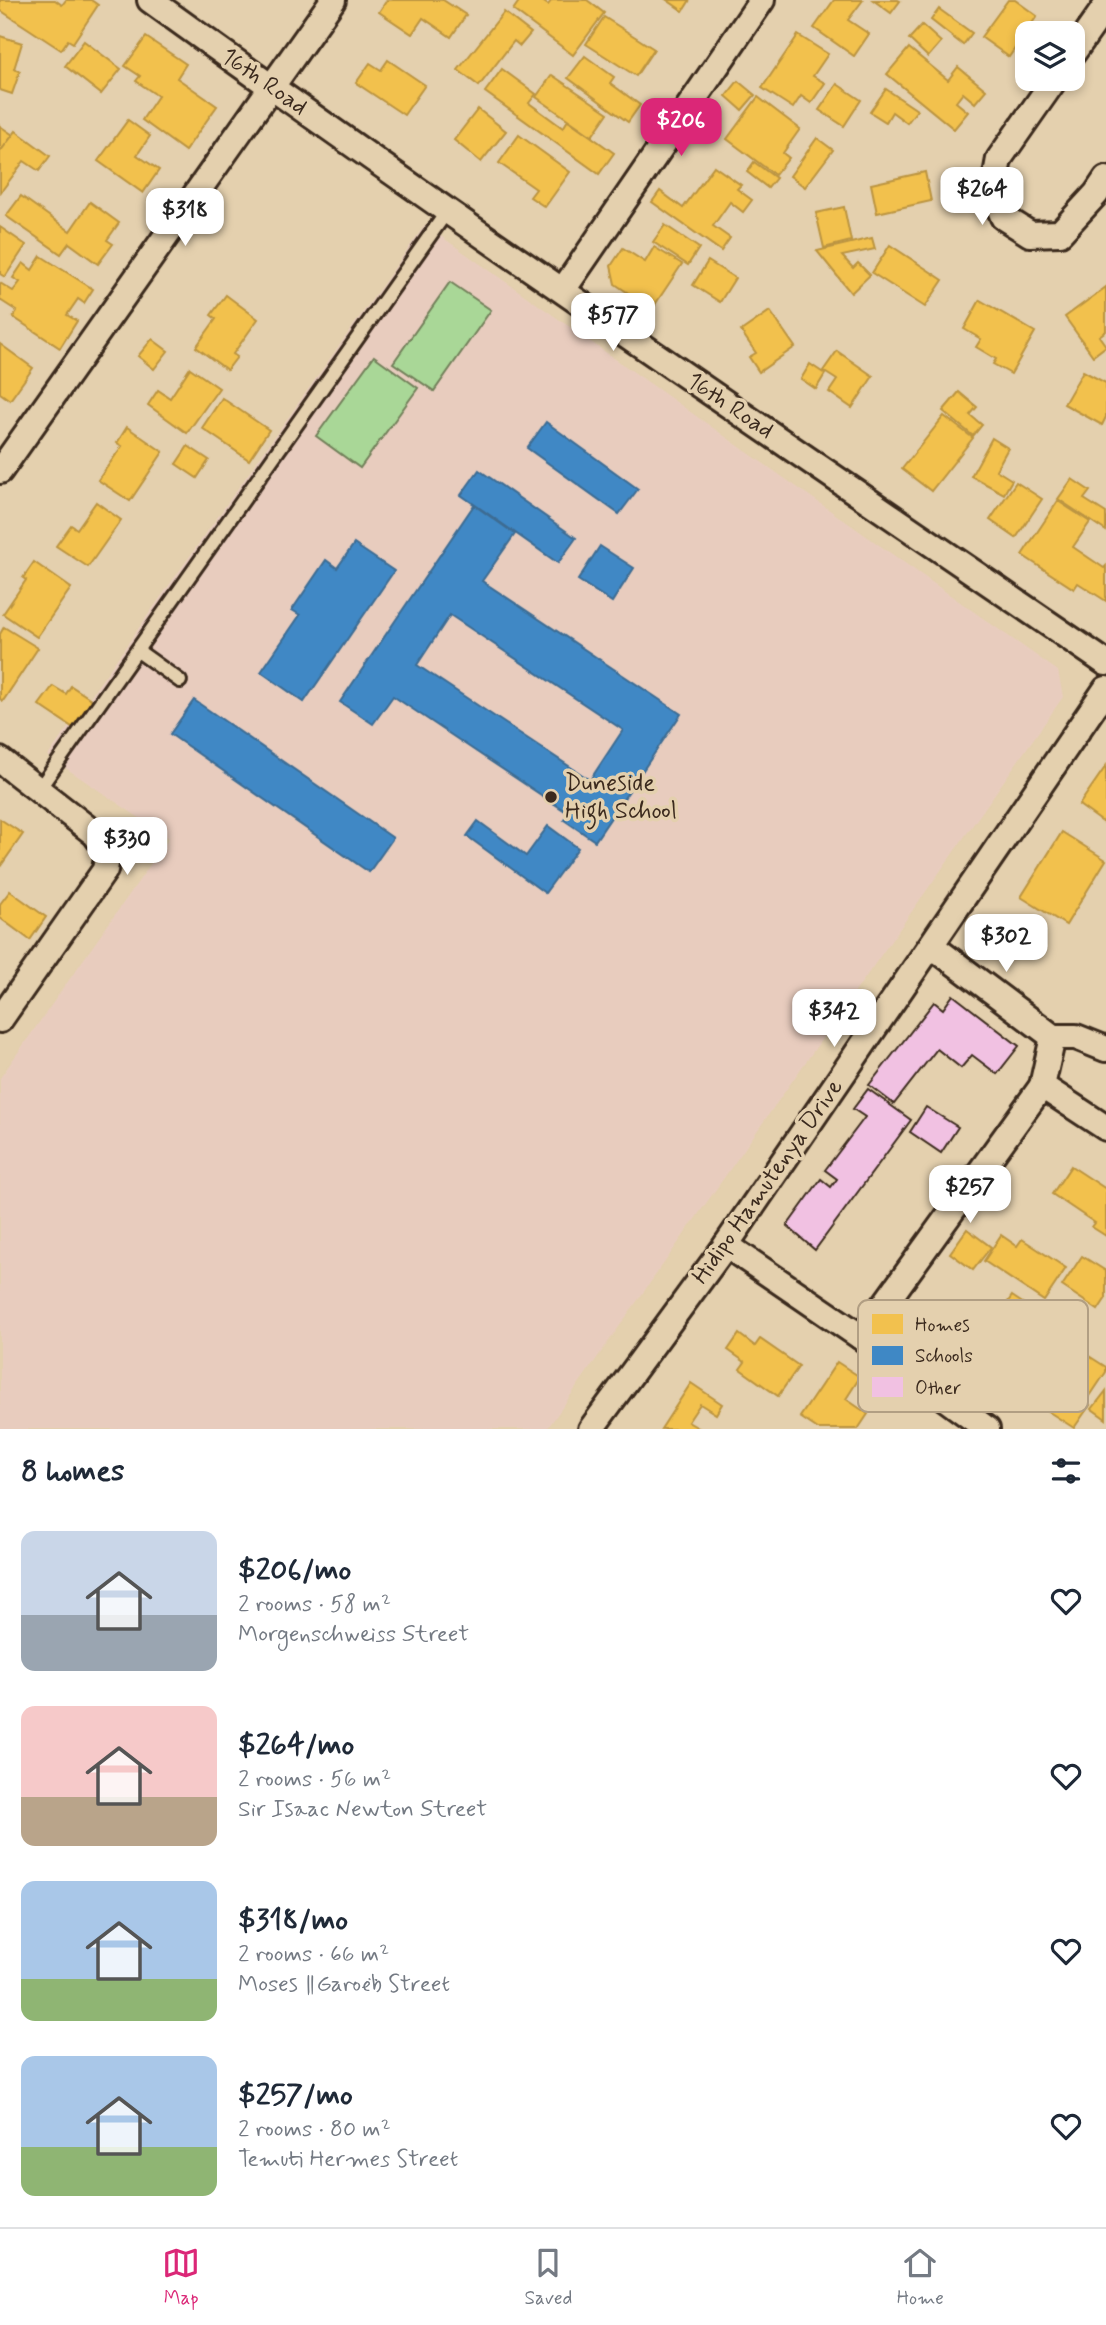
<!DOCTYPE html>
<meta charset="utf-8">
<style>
body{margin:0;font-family:Mynerve,sans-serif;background:#f2f2f3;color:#1f2937;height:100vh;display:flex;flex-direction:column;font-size:26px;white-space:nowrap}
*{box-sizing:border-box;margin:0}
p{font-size:23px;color:#747a83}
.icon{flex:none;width:38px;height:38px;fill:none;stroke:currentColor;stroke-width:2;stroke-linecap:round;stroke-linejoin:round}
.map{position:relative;height:1429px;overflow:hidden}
.sheet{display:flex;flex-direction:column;background:#fff;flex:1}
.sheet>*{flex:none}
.tools{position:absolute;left:1015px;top:21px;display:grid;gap:14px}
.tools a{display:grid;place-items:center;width:70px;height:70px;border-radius:14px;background:#fff;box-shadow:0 4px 10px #0003;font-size:35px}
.price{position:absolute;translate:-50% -60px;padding:0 16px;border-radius:14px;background:#fff;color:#222;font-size:23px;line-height:46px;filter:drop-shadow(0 2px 4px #0008)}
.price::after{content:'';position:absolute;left:50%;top:42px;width:21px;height:16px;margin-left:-10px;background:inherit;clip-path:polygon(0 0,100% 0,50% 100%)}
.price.active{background:#db2777;color:#fff}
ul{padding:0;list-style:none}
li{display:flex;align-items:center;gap:21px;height:175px;padding:0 21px}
li span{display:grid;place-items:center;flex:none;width:196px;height:140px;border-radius:14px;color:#555}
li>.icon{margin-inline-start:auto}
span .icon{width:84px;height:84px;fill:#fffc;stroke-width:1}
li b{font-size:30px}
h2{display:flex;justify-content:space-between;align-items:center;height:84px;padding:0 21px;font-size:30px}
.dock{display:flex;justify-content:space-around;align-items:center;height:98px;border-top:2px solid #e0e1e3;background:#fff;font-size:19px;color:#747a83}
.dock a{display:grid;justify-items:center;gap:4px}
.dock .active{color:#db2777}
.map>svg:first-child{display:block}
.built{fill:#e8ccbe}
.green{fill:#a9d797;stroke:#72805a;stroke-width:2}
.homes{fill:#f2c14e;stroke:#bb9440;stroke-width:2}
.schools{fill:#3f88c5;stroke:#3e6c93;stroke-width:2;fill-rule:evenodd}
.building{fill:#f1c1e2;stroke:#3b2a1e;stroke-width:2}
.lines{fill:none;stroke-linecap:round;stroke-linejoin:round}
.lane-casing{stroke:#3b2a1e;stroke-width:18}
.street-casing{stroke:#3b2a1e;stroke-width:30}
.lane{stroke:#e4d0ae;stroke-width:12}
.street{stroke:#e4d0ae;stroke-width:24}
.poi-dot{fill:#3b2a1e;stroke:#e4d0ae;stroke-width:2.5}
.labels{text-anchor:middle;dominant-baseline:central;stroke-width:7;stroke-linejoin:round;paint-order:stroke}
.street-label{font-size:24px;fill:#3b2a1e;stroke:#e4d0ae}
.poi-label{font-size:24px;fill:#3b2a1e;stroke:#e4d0ae;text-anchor:start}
.key{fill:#e4d0ae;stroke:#b19e83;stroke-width:2}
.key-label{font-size:19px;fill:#3b2a1e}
</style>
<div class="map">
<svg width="1106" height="1429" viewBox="0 0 1106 1429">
<rect width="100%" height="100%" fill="#e4d0ae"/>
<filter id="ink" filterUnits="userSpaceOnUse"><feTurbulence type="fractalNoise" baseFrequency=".0143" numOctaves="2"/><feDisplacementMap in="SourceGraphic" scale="14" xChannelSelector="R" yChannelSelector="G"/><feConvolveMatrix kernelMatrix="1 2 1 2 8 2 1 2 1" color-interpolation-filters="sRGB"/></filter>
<g filter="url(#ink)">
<!-- built -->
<polygon class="built" points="425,225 1058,671 1063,697 547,1429 0,1429 0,1078 169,838 48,756"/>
<!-- green -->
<g class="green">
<polygon points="450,282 491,310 434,391 393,363"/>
<polygon points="374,356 418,388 360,468 316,436"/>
</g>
<!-- homes -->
<g class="homes">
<polygon points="0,0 55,0 62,5 66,0 91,0 98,5 73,43 68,40 61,50 0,10"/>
<polygon points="387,0 443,0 466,15 451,37 423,18 412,34 379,12"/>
<polygon points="520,0 541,0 548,5 552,0 587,0 604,13 573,55 513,10"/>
<polygon points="667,0 690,0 683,11"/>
<polygon points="834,0 863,0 848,20 869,34 854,56 814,28"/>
<polygon points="873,0 898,0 900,1 891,13"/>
<polygon points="1008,0 1015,0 1037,16 1009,57 981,37"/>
<polygon points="939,9 972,33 963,45 931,20"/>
<polygon points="504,12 531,33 520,46 514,41 479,86 458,70"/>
<polygon points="604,17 654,49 636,76 586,44"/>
<polygon points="922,25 941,42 928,57 909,39"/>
<polygon points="798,35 828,54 813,76 825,83 811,103 801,96 793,108 762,88"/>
<polygon points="0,36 22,43 14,69 20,71 12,94 0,90"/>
<polygon points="146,37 186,64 177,78 217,106 185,151 142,120 158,96 136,81 140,76 125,66"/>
<polygon points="84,41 121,69 101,94 65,66"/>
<polygon points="909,48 948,80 958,67 986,90 975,103 963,93 956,102 968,112 954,129 887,74"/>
<polygon points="585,56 614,77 610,83 640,105 628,122 568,78"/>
<polygon points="388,60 425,85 404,115 356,83 370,63 381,70"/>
<polygon points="502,69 536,94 529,103 563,128 568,120 614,153 599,174 485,92"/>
<polygon points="552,75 608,113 592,136 536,97"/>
<polygon points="738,81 755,95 742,110 726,96"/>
<polygon points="837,84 861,100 844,126 819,110"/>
<polygon points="886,89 917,110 907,123 892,112 886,122 870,112"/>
<polygon points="758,97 800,129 783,153 789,158 775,175 727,139"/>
<polygon points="478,109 506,131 481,162 454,140"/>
<polygon points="128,120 150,136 137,155 159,170 143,193 98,161"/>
<polygon points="0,126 13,135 0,152"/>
<polygon points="16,131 50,156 39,171 24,161 0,193 0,152"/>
<polygon points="519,135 570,172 545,207 530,197 536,189 499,163"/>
<polygon points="817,138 833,150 805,187 790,176"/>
<polygon points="754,162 776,178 768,188 747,172"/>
<polygon points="714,166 741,185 737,189 752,200 743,212 730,202 713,226 730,238 721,251 652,202 660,191 683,208"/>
<polygon points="925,172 931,201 877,213 871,184"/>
<polygon points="21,196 70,231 90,202 119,223 107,240 113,244 98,264 69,243 61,254 6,216"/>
<polygon points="844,207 851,241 824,248 816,213"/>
<polygon points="665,225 699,248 688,265 653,242"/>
<polygon points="0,227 26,245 5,277 0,274"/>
<polygon points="872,238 875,249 842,256 853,268 858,263 870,275 851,293 817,251"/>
<polygon points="890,245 943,280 925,307 872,273"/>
<polygon points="654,247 682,264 652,309 615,284 611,266 623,248 645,262"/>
<polygon points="41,256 93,289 84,303 78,299 67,315 77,321 60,348 13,317 17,311 0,300 0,283 13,291 20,282 13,278 23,263 32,270"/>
<polygon points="708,261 735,278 720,302 693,285"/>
<polygon points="1106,287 1106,331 1099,336 1106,346 1093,356 1065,317"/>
<polygon points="226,295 258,319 233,354 237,357 227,370 196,347 216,319 211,315"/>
<polygon points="980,300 1035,332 1011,374 993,364 996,359 976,347 981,339 964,329"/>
<polygon points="770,311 795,347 759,372 749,357 756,353 741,331"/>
<polygon points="152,339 168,351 154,369 138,356"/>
<polygon points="0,344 33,368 10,400 0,393"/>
<polygon points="837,351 873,376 852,408 829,392 837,380 823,371"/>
<polygon points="810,364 825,374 816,389 801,379"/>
<polygon points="190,368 219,388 187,433 148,405 158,390 170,398"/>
<polygon points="1083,371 1106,383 1106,417 1102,425 1064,404"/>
<polygon points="959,392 977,407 970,415 982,425 973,436 943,411"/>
<polygon points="222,398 269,430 249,460 202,428"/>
<polygon points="944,416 973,438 931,491 902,469"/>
<polygon points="127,427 163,452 130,501 98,480 122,446 117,443"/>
<polygon points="992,438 1008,448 996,470 1012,480 1004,494 971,476"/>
<polygon points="188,446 209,460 197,478 176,464"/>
<polygon points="1072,479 1090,491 1084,499 1106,513 1106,531 1058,499"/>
<polygon points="1016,482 1042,499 1016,538 990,520"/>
<polygon points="1058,501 1090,522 1073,547 1104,568 1106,566 1106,601 1078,583 1074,589 1022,555"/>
<polygon points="96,502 121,520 88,567 56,546 71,525 77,529"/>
<polygon points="34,562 71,588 37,637 3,614 26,580 23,578"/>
<polygon points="4,627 38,648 3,701 0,699 0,634"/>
<polygon points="53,686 66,694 71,686 94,701 75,729 39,705"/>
<polygon points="1106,766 1106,819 1104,823 1079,805"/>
<polygon points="0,819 23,834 0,867"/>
<polygon points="1062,832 1106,860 1066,925 1021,897"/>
<polygon points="10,891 46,917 30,940 0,918 0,904"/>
<polygon points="1071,1166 1106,1189 1106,1236 1092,1227 1095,1223 1052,1194"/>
<polygon points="967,1229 991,1247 973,1270 950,1253"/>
<polygon points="1001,1235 1017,1246 1022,1239 1066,1268 1044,1301 984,1261"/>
<polygon points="1082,1256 1106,1271 1106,1298 1098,1310 1062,1286"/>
<polygon points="1012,1296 1024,1304 1013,1321 1001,1312"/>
<polygon points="739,1334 755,1346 760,1339 799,1366 778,1396 740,1369 745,1362 728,1350"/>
<polygon points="1078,1349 1106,1367 1106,1372 1086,1402 1090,1405 1074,1428 1035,1403 1050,1379 1056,1382"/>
<polygon points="837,1362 860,1377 846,1399 868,1414 858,1429 818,1429 800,1417"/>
<polygon points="691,1383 722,1404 716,1414 700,1404 688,1422 700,1429 661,1429"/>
<polygon points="1106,1391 1106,1419 1092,1409"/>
</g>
<!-- schools -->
<g class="schools">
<polygon points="546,422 638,489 619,514 527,448"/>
<polygon points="479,470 576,538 558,563 461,495"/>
<path d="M 474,505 L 515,534 L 482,581 L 681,714 L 595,841 L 564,820 L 568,813 L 393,696 L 373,724 L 340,702 ZM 450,615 L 623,730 L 590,780 L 417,665 Z"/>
<polygon points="354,544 394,571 304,702 261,672 300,615 292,610 326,560 337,568"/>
<polygon points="600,546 634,568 612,602 578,580"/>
<polygon points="194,700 393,838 369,872 170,734"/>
<polygon points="478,821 526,856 548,826 578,848 545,893 467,836"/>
</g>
<!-- building -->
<g class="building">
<polygon points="953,995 1019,1046 997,1074 972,1055 961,1068 937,1049 894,1104 869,1085 934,1002 943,1009"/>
<polygon points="868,1089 911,1120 815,1250 787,1226 821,1179 831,1187 837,1179 825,1170 865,1117 853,1109"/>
<polygon points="926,1107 958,1127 941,1153 910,1132"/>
</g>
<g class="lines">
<!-- lane casing -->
<g class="lane-casing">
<g id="lane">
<polyline points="138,651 180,681"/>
<polyline points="39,789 448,210"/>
</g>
</g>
<!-- street casing -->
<g class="street-casing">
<g id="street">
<path d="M 150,0 C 464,227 786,444 1106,663"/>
<polyline points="1073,53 1106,6"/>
<polyline points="1055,79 999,159 993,191 1003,217 1030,234 1060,233 1096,194 1106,179"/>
<polyline points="563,290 762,0"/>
<polyline points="0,471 333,0"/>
<polyline points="0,760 95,834 108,852 105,870 0,1020"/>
<polyline points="932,946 1053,1037 1076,1037 1106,1049"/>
<polyline points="1053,1037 1042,1086 1106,1128"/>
<polyline points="726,1245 861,1337 987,1429"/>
<polyline points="861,1337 1042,1086"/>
<polyline points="591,1429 726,1245 1106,689"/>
</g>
</g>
<!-- lane -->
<use href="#lane" class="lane"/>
<!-- street -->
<use href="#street" class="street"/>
</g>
</g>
<!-- markers -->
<circle class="poi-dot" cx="551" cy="797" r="7"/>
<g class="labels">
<!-- street labels -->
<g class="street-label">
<text transform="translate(264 82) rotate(35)">16th Road</text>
<text transform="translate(730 406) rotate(34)">16th Road</text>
<text transform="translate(768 1182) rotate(-55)">Hidipo Hamutenya Drive</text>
</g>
<!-- poi labels -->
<g class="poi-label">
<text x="565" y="783">Duneside<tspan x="565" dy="28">High School</tspan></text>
</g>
</g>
<!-- legend -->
<rect x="858" y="1300" width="230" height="112" rx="10" class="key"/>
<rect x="872" y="1314" width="31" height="20" fill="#f2c14e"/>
<rect x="872" y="1346" width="31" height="19" fill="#3f88c5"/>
<rect x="872" y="1377" width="31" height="20" fill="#f1c1e2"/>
<g class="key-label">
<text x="915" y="1331">Homes</text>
<text x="915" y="1362">Schools</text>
<text x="915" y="1394">Other</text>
</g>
</svg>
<div class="tools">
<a><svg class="icon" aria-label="layers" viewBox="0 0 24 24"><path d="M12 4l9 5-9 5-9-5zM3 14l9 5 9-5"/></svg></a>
</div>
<b class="price active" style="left:681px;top:158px">$206</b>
<b class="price" style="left:982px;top:227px">$264</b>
<b class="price" style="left:185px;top:248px">$318</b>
<b class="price" style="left:613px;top:353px">$577</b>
<b class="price" style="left:127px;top:877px">$330</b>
<b class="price" style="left:1006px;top:974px">$302</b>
<b class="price" style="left:834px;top:1049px">$342</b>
<b class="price" style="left:970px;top:1225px">$257</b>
</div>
<section class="sheet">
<h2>8 homes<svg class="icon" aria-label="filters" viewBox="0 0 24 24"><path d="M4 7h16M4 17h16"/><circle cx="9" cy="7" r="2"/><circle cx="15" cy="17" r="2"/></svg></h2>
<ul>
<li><span style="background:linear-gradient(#c9d6e8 60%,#9aa5b1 0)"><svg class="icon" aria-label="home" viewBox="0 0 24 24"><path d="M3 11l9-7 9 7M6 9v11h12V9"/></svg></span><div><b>$206/mo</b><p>2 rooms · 58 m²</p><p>Morgenschweiss Street</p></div><svg class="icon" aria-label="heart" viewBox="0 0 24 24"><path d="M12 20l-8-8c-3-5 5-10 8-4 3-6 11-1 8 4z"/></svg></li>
<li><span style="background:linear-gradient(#f6c9c9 65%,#b9a48a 0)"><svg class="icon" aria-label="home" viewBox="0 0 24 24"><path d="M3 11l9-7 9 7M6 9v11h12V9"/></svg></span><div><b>$264/mo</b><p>2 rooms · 56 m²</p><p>Sir Isaac Newton Street</p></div><svg class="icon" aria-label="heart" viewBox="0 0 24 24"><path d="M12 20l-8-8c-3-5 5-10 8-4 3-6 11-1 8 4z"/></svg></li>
<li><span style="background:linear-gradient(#a9c7e8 70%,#8fb573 0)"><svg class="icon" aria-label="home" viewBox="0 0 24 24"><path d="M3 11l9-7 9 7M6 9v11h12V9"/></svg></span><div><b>$318/mo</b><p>2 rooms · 66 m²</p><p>Moses ǁGaroëb Street</p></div><svg class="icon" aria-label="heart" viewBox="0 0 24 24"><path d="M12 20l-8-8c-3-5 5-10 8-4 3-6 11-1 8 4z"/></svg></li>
<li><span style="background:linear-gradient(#a9c7e8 65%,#8fb573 0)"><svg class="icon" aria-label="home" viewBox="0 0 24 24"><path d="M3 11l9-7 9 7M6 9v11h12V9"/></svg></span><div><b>$257/mo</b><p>2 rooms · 80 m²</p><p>Temuti Hermes Street</p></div><svg class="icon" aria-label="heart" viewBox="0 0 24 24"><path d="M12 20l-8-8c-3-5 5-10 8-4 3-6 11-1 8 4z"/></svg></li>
</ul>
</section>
<nav class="dock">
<a class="active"><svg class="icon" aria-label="map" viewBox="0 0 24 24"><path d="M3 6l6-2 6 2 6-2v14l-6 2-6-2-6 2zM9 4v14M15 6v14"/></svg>Map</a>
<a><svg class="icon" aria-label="saved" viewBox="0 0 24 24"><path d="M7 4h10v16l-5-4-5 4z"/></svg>Saved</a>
<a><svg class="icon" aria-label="home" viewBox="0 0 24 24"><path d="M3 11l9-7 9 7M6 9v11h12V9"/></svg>Home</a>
</nav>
